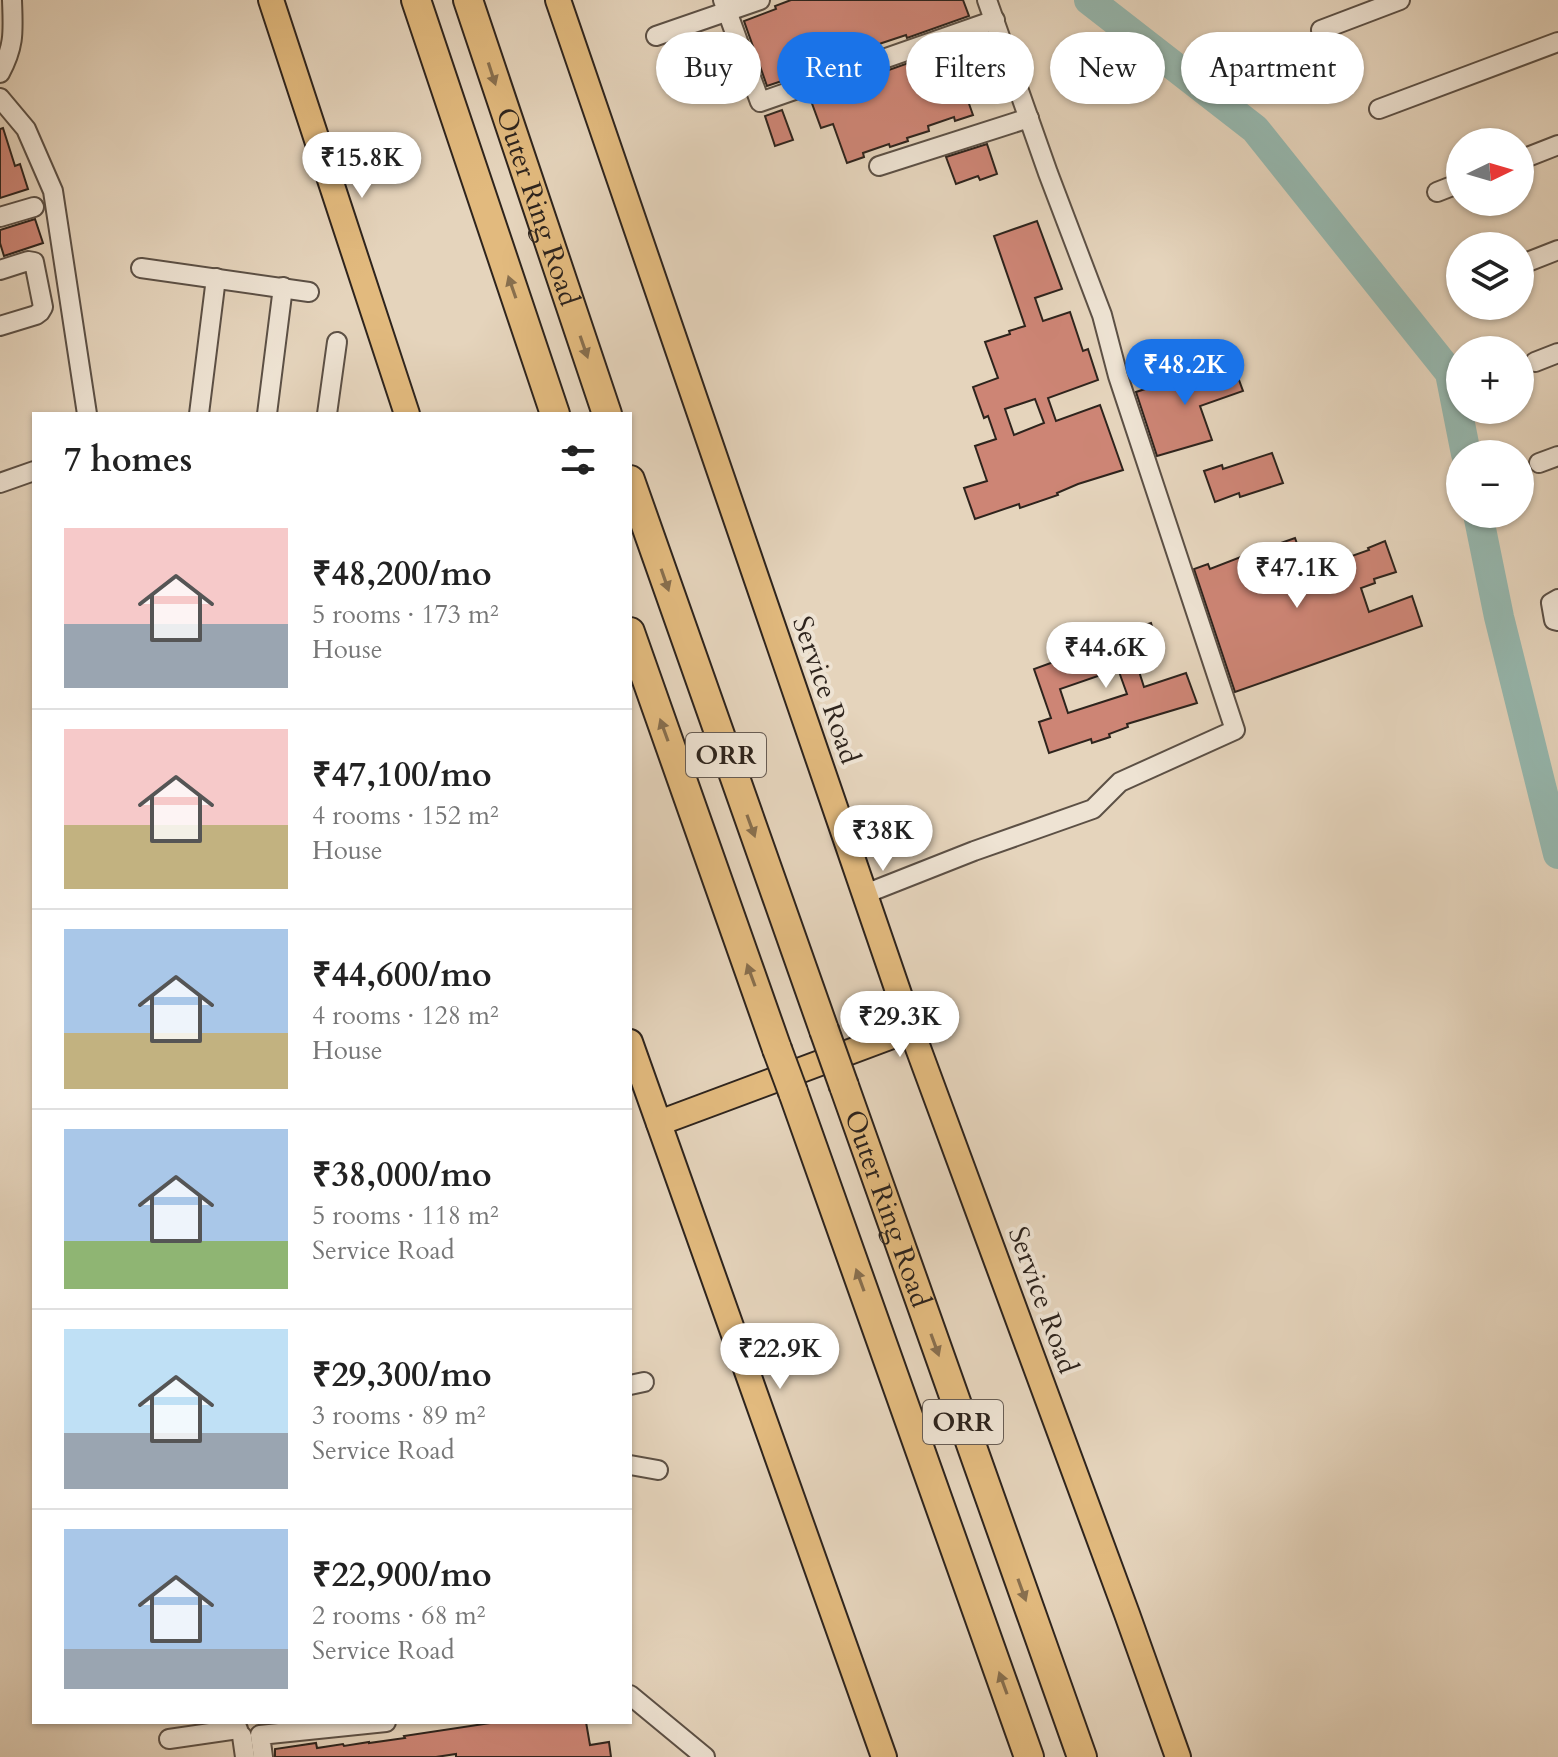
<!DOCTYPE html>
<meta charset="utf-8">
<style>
body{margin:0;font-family:Cardo,serif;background:#f6f6f6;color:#222;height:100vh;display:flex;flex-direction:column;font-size:30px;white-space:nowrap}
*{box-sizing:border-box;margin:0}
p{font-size:26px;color:#767676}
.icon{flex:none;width:44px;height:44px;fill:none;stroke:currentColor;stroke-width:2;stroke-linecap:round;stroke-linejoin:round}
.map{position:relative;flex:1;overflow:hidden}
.sheet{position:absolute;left:32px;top:412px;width:600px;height:1312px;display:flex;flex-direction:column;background:#fff;border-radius:0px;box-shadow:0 2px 6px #0004}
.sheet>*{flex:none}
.banner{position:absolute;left:656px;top:32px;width:760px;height:72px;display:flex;gap:16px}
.needle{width:52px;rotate:85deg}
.fabs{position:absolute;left:1446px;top:128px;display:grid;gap:16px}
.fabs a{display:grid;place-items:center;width:88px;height:88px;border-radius:50%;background:#fff;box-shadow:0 2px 6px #0004;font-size:40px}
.price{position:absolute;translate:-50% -68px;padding:0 18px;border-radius:28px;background:#fff;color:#222;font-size:26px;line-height:52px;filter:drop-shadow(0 2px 4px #0008)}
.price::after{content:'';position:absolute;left:50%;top:48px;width:24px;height:18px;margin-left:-12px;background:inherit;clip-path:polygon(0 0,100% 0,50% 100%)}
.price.current{background:#1a73e8;color:#fff}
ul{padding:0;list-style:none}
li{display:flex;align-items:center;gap:24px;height:200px;padding:0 32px}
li+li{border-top:2px solid #e0e0e0}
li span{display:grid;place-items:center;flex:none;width:224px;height:160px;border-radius:0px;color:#555}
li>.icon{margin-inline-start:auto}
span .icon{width:96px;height:96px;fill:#fffc;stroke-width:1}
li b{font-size:34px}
h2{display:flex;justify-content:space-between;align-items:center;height:96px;padding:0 32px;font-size:34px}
.tag{padding:0 28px;border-radius:36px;background:#fff;box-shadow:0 2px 6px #0004;font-size:28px;line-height:72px}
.tag.current{background:#1a73e8;color:#fff}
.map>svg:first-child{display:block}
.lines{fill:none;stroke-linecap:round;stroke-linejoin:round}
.river{stroke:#96b8af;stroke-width:30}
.building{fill:#cd8575;stroke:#2e241d;stroke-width:2;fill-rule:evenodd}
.minor-casing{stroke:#5c5045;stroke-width:22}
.major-casing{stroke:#2e241d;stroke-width:28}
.highway-casing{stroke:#2e241d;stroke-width:32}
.minor{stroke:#eee3d3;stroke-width:18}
.major{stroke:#e2ba7e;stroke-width:24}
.highway{stroke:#e2ba7e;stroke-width:28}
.highway-bridge-casing{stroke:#2e241d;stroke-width:32;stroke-linecap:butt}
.highway-bridge{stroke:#e2ba7e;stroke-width:28}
.oneway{fill:#886f4e}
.labels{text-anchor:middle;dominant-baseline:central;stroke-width:8;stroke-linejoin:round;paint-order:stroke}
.shield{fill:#eee3d3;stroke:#685d54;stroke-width:2}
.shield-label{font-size:26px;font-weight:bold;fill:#2e241d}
.street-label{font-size:28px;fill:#2e241d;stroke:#eee3d3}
</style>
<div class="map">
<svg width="1558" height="1757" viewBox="0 0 1558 1757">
<rect width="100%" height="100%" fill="#e5d4bc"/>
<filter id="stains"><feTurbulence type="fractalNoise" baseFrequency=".0025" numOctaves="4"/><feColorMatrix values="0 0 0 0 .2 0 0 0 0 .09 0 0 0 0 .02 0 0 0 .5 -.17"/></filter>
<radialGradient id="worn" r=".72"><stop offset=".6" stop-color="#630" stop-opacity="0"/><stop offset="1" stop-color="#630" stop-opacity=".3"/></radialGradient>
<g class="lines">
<!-- river -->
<g class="river">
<polyline points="1089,0 1255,129 1450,373 1466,454"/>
<polyline points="1478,514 1499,617 1558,854"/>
</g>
</g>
<!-- building -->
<g class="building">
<polygon points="791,0 963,0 969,16 907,38 906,35 882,43 861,51 862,54 767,86 744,21 776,9 775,6"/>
<polygon points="971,43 982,73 961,81 973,115 955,121 954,117 928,126 929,131 907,138 908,141 890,147 889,144 863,153 864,157 847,163 833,124 821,128 810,98 928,56 929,59"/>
<polygon points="782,110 793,140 775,146 765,116"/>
<polygon points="3,128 15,166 20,164 28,189 0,198 0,129"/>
<polygon points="987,144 997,174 980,180 978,176 956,184 946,157"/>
<polygon points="35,219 43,243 4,256 0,243 0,230"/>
<path d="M 1037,221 L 1062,289 L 1035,298 L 1043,321 L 1070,312 L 1083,351 L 1088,349 L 1098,380 L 1048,398 L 1056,421 L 1100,405 L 1123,470 L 1078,484 L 1057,493 L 1058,495 L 1020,508 L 1019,504 L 975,519 L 964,488 L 987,481 L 975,446 L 996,439 L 988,416 L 984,418 L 973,387 L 998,378 L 985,342 L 1010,334 L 1009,331 L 1025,326 L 994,236 ZM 1035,399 L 1044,423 L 1014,435 L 1005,409 Z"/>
<polygon points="1232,361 1243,391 1200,406 1212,440 1157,456 1136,392"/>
<polygon points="1272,453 1283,483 1240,497 1239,493 1215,502 1204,471 1222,465 1223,469"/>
<polygon points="1295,538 1307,572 1369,550 1368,548 1385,541 1396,572 1374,579 1375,583 1361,588 1369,612 1412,596 1422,626 1235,692 1194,569 1208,564 1210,569 1251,553 1252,555 1278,546 1278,544"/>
<path d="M 1151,623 L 1161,654 L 1136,662 L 1144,687 L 1186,673 L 1197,703 L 1127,724 L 1128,727 L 1109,734 L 1110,737 L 1092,743 L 1091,739 L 1049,753 L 1039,722 L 1051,718 L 1034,669 L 1070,656 L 1069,652 L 1089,644 ZM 1118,669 L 1127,694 L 1068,713 L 1060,689 Z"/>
<polygon points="497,1722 586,1722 590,1745 609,1742 611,1757 456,1757 456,1754 436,1757 275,1757 275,1749 316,1743 317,1748 343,1744 344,1746 369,1742 369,1743 405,1738 404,1736"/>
</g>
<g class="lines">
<!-- minor casing -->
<g class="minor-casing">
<g id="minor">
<polyline points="723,0 760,102 995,20"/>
<polyline points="1321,30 1400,0"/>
<polyline points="656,36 760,0"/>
<path d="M 0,73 C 15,45 13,31 12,0"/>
<polyline points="0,98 26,129 53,191 87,414"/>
<polyline points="1379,109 1558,42"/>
<polyline points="1520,160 1558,145"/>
<polyline points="879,166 1029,118"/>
<polyline points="1437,192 1460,183"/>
<polyline points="0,217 34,207"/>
<polyline points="1520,265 1558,250"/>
<polyline points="141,268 309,292"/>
<polyline points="0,270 28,261 34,262 43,307 40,312 36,315 0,326"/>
<polyline points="1535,362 1558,353"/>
<polyline points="199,414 216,278"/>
<polyline points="267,414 283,287"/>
<polyline points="327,414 337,342"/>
<polyline points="1539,463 1558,456"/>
<polyline points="0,483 34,471"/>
<polyline points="1558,599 1551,603 1554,620 1558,621"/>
<polyline points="865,894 974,851 1093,809 1120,782 1235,730 1118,376 1102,315 1048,173 987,0"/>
<polyline points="630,1385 644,1382"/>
<polyline points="630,1465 658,1470"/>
<polyline points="630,1695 705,1757"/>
<polyline points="242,1736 245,1757"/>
<polyline points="169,1739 238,1729"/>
<polyline points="263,1757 260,1735 386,1722"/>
</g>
</g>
<!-- major casing -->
<g class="major-casing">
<g id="major">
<polyline points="271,0 407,414"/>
<polyline points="558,0 911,1029 1127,1614 1178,1757"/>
<polyline points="630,1042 884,1757"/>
<polyline points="659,1123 911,1029"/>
</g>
</g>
<!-- highway casing -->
<g class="highway-casing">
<g id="highway">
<polyline points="416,0 555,414"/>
<path id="s1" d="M 468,0 L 607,414"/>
<polyline points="630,480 824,1030"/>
<polyline points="630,632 777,1049"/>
<path id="s2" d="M 844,1086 L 1082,1757"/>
<polyline points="793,1092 1029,1757"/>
</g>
</g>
<!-- minor -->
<use href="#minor" class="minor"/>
<!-- major -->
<use href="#major" class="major"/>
<!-- highway -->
<use href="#highway" class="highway"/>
<!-- highway-bridge casing -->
<g class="highway-bridge-casing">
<g id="highway-bridge">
<polyline points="824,1030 844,1086"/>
<polyline points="777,1049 793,1092"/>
</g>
</g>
<!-- highway-bridge -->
<use href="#highway-bridge" class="highway-bridge"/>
</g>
<!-- one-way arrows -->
<defs><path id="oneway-solid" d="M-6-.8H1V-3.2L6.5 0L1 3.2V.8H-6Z" transform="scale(2)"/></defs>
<g class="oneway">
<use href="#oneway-solid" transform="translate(492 74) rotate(72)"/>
<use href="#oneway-solid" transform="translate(512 287) rotate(-109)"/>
<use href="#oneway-solid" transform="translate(584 347) rotate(71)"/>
<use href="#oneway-solid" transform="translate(665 580) rotate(71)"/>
<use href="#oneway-solid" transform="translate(664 730) rotate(-110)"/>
<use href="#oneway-solid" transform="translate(751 826) rotate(70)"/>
<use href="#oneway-solid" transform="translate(751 975) rotate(-110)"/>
<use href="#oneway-solid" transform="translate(860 1280) rotate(-110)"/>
<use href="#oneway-solid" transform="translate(935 1345) rotate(70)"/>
<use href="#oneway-solid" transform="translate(1022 1590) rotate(70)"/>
<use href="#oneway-solid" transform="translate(1003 1683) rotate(-110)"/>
</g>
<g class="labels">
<!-- shield labels -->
<g class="shield">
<rect x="686" y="733" width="80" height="44" rx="6"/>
<rect x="923" y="1400" width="80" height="44" rx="6"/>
</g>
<g class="shield-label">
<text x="726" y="755">ORR</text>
<text x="963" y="1422">ORR</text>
</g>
<!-- street labels -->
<g class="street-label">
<text stroke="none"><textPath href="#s1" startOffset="218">Outer Ring Road</textPath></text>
<text transform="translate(826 690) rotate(71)">Service Road</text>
<text stroke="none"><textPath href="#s2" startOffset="130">Outer Ring Road</textPath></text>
<text transform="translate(1043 1300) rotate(70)">Service Road</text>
</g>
</g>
<rect width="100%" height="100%" filter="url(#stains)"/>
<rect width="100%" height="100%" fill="url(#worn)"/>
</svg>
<div class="fabs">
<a><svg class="needle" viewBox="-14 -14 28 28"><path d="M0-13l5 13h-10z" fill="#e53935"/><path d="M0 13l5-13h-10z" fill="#767676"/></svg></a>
<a><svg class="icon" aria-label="layers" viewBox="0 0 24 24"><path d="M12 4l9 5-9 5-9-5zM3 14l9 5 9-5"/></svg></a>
<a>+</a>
<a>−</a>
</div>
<b class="price" style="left:362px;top:200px">₹15.8K</b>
<b class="price current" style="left:1185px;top:407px">₹48.2K</b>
<b class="price" style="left:1297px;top:610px">₹47.1K</b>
<b class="price" style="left:1106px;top:690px">₹44.6K</b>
<b class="price" style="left:883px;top:873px">₹38K</b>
<b class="price" style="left:900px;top:1059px">₹29.3K</b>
<b class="price" style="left:780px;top:1391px">₹22.9K</b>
<div class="banner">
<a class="tag">Buy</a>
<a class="tag current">Rent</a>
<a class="tag">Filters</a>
<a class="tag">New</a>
<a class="tag">Apartment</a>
</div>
<section class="sheet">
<h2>7 homes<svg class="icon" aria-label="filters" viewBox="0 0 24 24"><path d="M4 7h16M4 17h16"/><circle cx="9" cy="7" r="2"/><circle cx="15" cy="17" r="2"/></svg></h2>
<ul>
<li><span style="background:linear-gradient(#f6c9c9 60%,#9aa5b1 0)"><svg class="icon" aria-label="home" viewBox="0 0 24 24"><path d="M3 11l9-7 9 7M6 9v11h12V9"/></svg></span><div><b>₹48,200/mo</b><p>5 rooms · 173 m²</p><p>House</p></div></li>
<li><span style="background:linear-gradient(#f6c9c9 60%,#c2b280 0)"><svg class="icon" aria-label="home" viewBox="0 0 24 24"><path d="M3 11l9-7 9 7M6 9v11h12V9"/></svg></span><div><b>₹47,100/mo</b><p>4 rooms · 152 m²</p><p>House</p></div></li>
<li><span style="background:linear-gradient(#a9c7e8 65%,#c2b280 0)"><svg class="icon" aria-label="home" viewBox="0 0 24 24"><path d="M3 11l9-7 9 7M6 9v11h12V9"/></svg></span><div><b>₹44,600/mo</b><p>4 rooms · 128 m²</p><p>House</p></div></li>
<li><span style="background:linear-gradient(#a9c7e8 70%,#8fb573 0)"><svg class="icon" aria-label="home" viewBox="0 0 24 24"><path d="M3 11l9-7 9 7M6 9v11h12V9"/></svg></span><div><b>₹38,000/mo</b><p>5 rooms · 118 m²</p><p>Service Road</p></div></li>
<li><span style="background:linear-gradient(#bfe0f5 65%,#9aa5b1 0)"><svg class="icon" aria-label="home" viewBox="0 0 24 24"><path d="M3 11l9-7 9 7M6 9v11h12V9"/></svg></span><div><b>₹29,300/mo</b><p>3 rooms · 89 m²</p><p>Service Road</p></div></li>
<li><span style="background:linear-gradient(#a9c7e8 75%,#9aa5b1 0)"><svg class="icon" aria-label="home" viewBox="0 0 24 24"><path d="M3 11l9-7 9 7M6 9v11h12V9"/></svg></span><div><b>₹22,900/mo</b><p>2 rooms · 68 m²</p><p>Service Road</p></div></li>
</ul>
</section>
</div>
